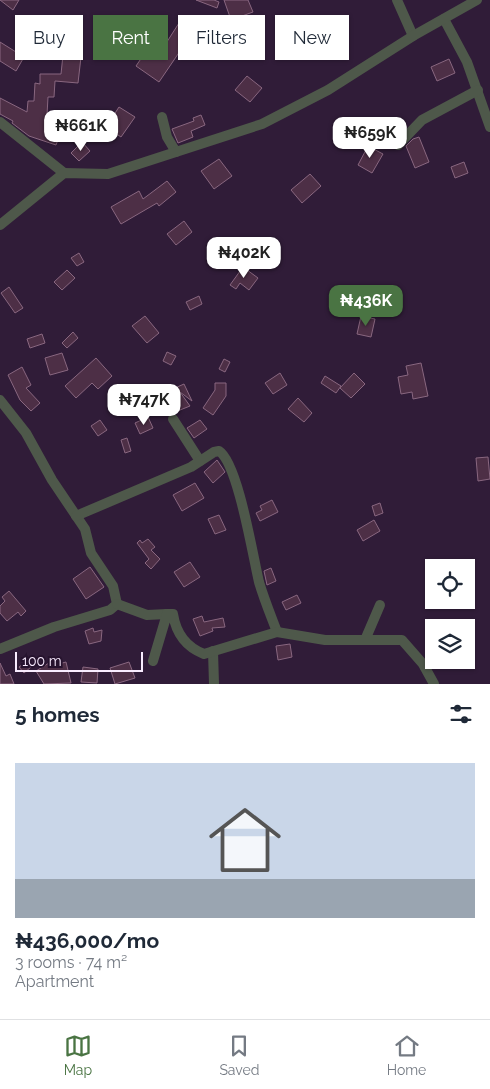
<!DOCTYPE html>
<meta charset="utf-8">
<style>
body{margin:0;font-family:Raleway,sans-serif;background:#f2f2f3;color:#1f2937;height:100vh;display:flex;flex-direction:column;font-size:19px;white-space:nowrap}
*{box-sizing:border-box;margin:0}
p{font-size:16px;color:#747a83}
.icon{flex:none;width:28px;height:28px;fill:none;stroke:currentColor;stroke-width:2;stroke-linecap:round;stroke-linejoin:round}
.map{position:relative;height:684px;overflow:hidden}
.details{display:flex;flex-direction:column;background:#fff;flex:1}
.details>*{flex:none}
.top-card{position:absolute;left:15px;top:15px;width:460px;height:45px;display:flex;gap:10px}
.buttons{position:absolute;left:425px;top:559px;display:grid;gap:10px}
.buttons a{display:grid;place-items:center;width:50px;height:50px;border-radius:0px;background:#fff;box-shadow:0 1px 4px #0004;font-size:25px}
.scale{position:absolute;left:15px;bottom:12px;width:128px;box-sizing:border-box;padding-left:5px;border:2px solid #f9ecff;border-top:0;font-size:14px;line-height:18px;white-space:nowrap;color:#f9ecff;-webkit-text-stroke:4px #26132e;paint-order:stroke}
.price{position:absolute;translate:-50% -42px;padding:0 11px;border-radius:10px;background:#fff;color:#222;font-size:16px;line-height:32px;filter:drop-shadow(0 1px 2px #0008)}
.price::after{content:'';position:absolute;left:50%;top:30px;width:15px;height:11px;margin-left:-8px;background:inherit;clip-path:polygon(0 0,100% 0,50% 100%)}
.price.on{background:#4a7443;color:#fff}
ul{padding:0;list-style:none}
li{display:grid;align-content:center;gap:10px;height:265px;padding:0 15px}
li span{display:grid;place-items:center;height:155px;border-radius:0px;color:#555}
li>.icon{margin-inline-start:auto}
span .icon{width:90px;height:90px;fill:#fffc;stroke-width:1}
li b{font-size:21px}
h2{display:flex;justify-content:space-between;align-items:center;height:60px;padding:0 15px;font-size:21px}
.tag{padding:0 18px;border-radius:0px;background:#fff;box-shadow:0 1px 4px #0004;font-size:18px;line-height:45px}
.tag.on{background:#4a7443;color:#fff}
.dock{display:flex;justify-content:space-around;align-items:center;height:70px;border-top:1px solid #e0e1e3;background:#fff;font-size:14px;color:#747a83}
.dock a{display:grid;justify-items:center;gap:2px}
.dock .on{color:#4a7443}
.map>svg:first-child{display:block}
.building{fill:#4d2f46;stroke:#896780}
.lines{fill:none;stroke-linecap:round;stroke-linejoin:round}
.minor{stroke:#4e584a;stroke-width:10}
</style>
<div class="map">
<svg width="490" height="684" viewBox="0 0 490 684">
<rect width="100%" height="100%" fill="#301c38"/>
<!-- building -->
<g class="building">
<polygon points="0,0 19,0 13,10"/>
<polygon points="196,0 214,0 219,2 217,8"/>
<polygon points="224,0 248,0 253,12 231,20"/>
<polygon points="179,23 193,32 159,82 136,66 153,41 163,48"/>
<polygon points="0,42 24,57 16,71 0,61"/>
<polygon points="63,55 81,57 78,83 55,81 54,97 48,97 47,115 65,122 56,145 29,136 12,123 13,121 0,114 0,98 27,112 28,101 34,101 35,83 40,84 40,74 61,74"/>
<polygon points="449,59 455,73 437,81 431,67"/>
<polygon points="247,76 262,88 250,102 235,90"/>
<polygon points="119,107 135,117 121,137 106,127"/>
<polygon points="201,115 205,125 191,131 193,137 178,143 172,129 194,121 193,118"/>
<polygon points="419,137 429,162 415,168 406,146 413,139"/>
<polygon points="82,142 90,151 79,161 71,153"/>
<polygon points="368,146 383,154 372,173 358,165"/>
<polygon points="219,159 232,176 214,189 201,171"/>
<polygon points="464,162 468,173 455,178 451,167"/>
<polygon points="310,174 321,186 302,203 291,190"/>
<polygon points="167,181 176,192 159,206 157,203 121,224 111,207 139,191 143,199"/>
<polygon points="184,221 192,232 176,245 167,234"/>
<polygon points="79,253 84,262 77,266 71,258"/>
<polygon points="243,267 258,278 249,290 240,283 236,289 230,285"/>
<polygon points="67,270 75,278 62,290 54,282"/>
<polygon points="9,287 23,308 15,313 1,293"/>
<polygon points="199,296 202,304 190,310 186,302"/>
<polygon points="145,316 159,333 147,343 132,326"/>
<polygon points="361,316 375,319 371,337 357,334"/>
<polygon points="73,332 78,338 67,348 62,343"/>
<polygon points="42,334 45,343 30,348 27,339"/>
<polygon points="167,352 176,356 171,365 163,361"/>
<polygon points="62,353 68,370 50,375 45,358"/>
<polygon points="96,358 112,376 98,389 92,383 76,398 65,386"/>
<polygon points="224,359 230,362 225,372 219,369"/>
<polygon points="421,363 428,396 413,399 412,392 401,394 398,377 408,375 406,366"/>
<polygon points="22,367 31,385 26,388 40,403 31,411 20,400 8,375"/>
<polygon points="280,373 287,385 273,394 265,383"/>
<polygon points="354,373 365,384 351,398 340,388"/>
<polygon points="325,376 341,386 336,393 321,383"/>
<polygon points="215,383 226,383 226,396 213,415 203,408 215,390"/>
<polygon points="184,384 192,401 180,392 190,406 175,412 166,392"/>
<polygon points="129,391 140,404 127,415 115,403"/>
<polygon points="298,398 312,413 304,422 288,409"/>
<polygon points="148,417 153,428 140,434 135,423"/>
<polygon points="100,420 107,430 98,436 91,426"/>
<polygon points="200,420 207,429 194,438 187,428"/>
<polygon points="127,438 131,451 125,453 121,440"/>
<polygon points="488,457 490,479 478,481 476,458"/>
<polygon points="217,460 225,472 213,483 204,472"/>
<polygon points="195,483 204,498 182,511 173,495"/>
<polygon points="272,500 278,512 260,521 256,513 262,510 260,506"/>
<polygon points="380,503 383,513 375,516 372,506"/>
<polygon points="219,515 226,530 215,534 208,519"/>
<polygon points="374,520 380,531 363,541 357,530"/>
<polygon points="148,539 155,547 151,550 160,559 151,569 145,563 149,559 137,543 140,540 142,543"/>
<polygon points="190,562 200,577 184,587 174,572"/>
<polygon points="90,567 104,587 86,599 73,579"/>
<polygon points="271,568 276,581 267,585 264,571"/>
<polygon points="9,591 26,611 21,616 18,612 7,621 0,613 0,606 5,601 2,597"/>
<polygon points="297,595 301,603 286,610 282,602"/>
<polygon points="202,616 204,622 223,618 225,627 212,628 213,631 200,636 193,619"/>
<polygon points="93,628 94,632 102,630 101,641 89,644 85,631"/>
<polygon points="290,644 292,657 278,660 276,646"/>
<polygon points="27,661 31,667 24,673 19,667"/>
<polygon points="66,662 71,683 44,684 36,671 49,663 51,666"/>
<polygon points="129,662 135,678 115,684 110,668"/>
<polygon points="0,663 6,676 10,674 14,684 0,684"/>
<polygon points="83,667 98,669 97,683 81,682"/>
</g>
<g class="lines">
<!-- minor -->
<g class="minor">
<polyline points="397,0 413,36"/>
<polyline points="444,19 467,62 490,127"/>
<polyline points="162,117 167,137 176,152"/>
<polyline points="0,122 64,173"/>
<polyline points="398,145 422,120 478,90"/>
<polyline points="0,225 64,173 108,174 262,124 328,90 413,36 477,0"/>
<polyline points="0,400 26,433 52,480 85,529 91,553 113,586 117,604 110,610 54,627 0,649"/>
<polyline points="173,419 200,461"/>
<path d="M 76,516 L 191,467 L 214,452 L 219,451 C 238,463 253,557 259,582 C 264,599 271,616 277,632"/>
<polyline points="117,604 147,615 167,614"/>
<polyline points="365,640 380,605"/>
<polyline points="213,651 214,684"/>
<path d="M 153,661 L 167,614 L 173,614 C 176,633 186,647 204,654 L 277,632 L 325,640 L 402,640 L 423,664 L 434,684"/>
</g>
</g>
</svg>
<div class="buttons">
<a><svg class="icon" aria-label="locate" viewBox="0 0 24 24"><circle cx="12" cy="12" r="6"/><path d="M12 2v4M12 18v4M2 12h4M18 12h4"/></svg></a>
<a><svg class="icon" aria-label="layers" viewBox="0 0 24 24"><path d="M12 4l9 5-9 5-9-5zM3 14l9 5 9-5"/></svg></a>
</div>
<div class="scale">100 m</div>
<b class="price" style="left:81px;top:152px">₦661K</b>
<b class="price" style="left:370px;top:159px">₦659K</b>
<b class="price" style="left:244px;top:279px">₦402K</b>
<b class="price on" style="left:366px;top:327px">₦436K</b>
<b class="price" style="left:144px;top:426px">₦747K</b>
<div class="top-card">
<a class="tag">Buy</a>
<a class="tag on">Rent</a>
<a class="tag">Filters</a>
<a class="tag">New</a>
</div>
</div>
<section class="details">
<h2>5 homes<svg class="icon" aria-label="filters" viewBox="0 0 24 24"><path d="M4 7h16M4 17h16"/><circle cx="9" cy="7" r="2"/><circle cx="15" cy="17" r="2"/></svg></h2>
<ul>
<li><span style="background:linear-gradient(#c9d6e8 75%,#9aa5b1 0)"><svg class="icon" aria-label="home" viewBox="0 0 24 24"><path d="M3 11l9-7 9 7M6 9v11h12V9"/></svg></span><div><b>₦436,000/mo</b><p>3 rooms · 74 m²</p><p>Apartment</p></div></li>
</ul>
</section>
<nav class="dock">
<a class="on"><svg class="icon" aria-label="map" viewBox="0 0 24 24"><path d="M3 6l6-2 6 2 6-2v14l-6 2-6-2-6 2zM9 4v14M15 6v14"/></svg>Map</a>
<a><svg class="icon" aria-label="saved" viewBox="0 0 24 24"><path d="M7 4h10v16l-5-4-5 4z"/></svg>Saved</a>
<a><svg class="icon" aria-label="home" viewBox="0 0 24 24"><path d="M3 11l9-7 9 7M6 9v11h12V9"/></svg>Home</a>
</nav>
